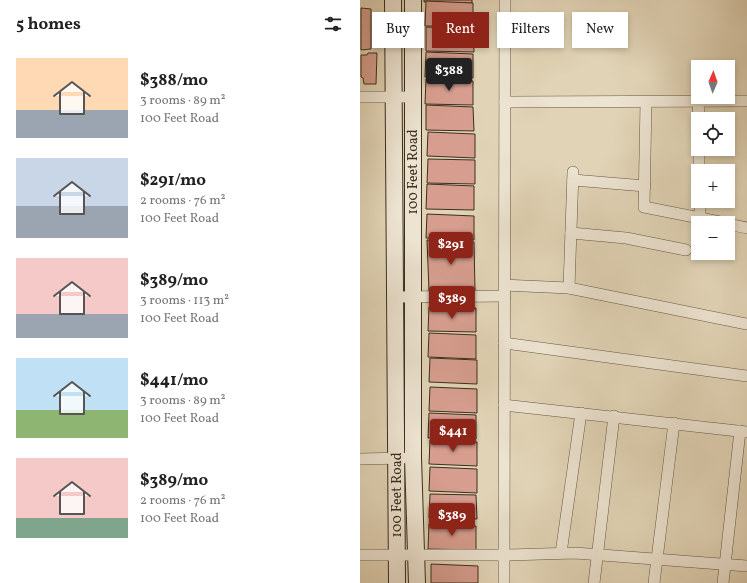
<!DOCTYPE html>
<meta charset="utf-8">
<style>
body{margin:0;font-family:Vollkorn,serif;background:#f6f6f6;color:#222;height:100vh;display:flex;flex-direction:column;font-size:15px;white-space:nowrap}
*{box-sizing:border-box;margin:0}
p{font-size:13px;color:#767676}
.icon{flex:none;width:22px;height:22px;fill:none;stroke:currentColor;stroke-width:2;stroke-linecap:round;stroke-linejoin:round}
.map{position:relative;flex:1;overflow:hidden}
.sheet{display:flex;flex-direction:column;background:#fff;width:360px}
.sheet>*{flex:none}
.top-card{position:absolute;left:12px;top:12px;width:315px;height:36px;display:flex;gap:8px}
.needle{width:26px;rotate:2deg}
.fabs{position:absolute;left:331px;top:60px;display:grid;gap:8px}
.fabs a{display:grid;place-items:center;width:44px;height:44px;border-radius:0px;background:#fff;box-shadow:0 2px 6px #0003;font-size:20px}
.price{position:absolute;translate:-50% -34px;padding:0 9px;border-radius:4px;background:#8f2418;color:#fff;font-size:13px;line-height:26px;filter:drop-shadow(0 1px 2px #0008)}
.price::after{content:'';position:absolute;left:50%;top:24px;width:12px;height:9px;margin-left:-6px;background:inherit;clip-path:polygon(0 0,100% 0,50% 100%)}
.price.on{background:#222;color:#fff}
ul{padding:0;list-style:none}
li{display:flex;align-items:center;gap:12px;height:100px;padding:0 16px}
li span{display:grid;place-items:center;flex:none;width:112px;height:80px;border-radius:0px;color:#555}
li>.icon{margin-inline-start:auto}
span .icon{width:48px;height:48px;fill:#fffc;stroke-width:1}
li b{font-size:17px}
h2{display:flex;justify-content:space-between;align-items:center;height:48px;padding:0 16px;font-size:17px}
.tag{padding:0 14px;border-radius:0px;background:#fff;box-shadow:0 2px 6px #0003;font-size:14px;line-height:36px}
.tag.on{background:#8f2418;color:#fff}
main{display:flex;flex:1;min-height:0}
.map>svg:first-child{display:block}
.building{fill:#d79e8f;stroke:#3b2f1e}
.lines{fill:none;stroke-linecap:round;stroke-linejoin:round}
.minor-casing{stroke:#645844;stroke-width:12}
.secondary-casing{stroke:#3b2f1e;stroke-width:18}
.minor{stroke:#ece3d0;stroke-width:11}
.secondary{stroke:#ece3d0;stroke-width:16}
.labels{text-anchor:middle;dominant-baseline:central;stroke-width:3;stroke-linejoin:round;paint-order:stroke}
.street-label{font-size:14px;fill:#3b2f1e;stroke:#ece3d0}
</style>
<main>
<section class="sheet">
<h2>5 homes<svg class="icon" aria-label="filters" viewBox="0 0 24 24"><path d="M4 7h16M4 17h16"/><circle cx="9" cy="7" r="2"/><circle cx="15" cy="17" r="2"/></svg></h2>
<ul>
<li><span style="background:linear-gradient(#ffd9b3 65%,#9aa5b1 0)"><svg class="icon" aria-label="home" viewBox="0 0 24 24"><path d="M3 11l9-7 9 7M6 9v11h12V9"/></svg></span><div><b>$388/mo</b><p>3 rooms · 89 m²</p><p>100 Feet Road</p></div></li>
<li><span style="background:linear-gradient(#c9d6e8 60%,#9aa5b1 0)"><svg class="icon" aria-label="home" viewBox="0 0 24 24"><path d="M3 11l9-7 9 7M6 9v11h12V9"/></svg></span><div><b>$291/mo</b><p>2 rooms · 76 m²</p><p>100 Feet Road</p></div></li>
<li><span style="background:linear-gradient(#f6c9c9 70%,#9aa5b1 0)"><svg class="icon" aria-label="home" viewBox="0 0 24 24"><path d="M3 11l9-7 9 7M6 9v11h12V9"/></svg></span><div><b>$389/mo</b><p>3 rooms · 113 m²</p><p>100 Feet Road</p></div></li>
<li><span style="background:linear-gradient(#bfe0f5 65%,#8fb573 0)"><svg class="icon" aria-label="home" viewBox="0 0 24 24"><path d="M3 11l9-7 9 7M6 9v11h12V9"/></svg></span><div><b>$441/mo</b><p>3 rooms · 89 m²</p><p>100 Feet Road</p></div></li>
<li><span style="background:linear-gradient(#f6c9c9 75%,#7fa58c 0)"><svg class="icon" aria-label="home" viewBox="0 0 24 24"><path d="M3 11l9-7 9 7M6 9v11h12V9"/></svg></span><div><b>$389/mo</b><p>2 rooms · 76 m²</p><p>100 Feet Road</p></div></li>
</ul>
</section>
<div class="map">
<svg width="387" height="583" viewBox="0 0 387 583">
<rect width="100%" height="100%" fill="#e1d4b6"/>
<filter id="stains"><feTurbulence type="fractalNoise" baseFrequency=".005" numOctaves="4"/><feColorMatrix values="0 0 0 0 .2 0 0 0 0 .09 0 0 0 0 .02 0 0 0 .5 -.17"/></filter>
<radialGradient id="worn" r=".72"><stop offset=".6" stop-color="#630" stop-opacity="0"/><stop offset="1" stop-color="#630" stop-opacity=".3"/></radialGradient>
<!-- building -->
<g class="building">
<polygon points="64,0 112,0 112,3 64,2"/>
<polygon points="66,1 113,3 113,27 65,26"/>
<polygon points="1,8 11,9 11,49 1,50"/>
<polygon points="66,27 113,28 114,52 66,51"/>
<polygon points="66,52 113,54 113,78 65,77"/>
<polygon points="8,53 17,53 16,84 4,84 3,78 1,77 1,55 7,55"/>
<polygon points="66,79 113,81 113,105 65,104"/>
<polygon points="66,105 113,107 114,131 66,130"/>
<polygon points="68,132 115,134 115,158 67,156"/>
<polygon points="68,159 115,160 115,184 67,183"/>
<polygon points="67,184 114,186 114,210 66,209"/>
<polygon points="67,214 114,216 114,240 66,238"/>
<polygon points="67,240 114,242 115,291 69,291"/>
<polygon points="69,307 116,308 116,332 68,331"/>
<polygon points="69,333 116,335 116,359 68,357"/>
<polygon points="70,358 117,360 117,384 69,382"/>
<polygon points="70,387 117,389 117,413 69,411"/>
<polygon points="69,413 116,415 116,439 68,438"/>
<polygon points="70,440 117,442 117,466 69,464"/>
<polygon points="70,467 117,469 117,493 69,491"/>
<polygon points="70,494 116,495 117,519 69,518"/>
<polygon points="69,524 116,526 116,550 68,549"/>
<polygon points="71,564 118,566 118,583 71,583"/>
</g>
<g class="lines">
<!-- minor casing -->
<g class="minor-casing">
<g id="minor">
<polyline points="0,97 53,97"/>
<polyline points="338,101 339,119"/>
<polyline points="145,102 387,101"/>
<polyline points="286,102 284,207 365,223"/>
<polyline points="339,149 339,171"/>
<polyline points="213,180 285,186"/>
<polyline points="340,201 340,217"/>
<polyline points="368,224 387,228"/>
<polyline points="211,233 266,238 326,250"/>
<polyline points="145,285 209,288 387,324"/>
<polyline points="209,288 213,172"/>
<polyline points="36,297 145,296"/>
<polyline points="144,343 387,376"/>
<polyline points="144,405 387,432"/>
<polyline points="0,459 43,458"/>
<polyline points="201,553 221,413"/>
<polyline points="0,555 144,555 215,553 387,566"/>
<polyline points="144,583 145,0"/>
<polyline points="234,583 254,416"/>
<polyline points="294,583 314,423"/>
<polyline points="363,583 380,431"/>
</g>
</g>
<!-- secondary casing -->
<g class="secondary-casing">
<g id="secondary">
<polyline points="33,0 37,583"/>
<polyline points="53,0 53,458 57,583"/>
</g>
</g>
<!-- minor -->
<use href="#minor" class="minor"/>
<!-- secondary -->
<use href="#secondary" class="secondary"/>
</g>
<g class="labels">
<!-- street labels -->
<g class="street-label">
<text transform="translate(53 172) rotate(-90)">100 Feet Road</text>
<text transform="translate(37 495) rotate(-90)">100 Feet Road</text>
</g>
</g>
<rect width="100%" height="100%" filter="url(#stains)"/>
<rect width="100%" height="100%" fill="url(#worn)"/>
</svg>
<div class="fabs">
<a><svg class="needle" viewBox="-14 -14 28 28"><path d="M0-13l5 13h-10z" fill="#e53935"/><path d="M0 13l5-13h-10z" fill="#767676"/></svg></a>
<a><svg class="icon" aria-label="locate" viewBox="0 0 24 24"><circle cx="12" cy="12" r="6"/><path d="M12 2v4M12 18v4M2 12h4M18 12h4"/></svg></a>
<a>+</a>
<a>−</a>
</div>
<b class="price on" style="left:89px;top:92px">$388</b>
<b class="price" style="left:91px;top:266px">$291</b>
<b class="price" style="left:92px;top:320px">$389</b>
<b class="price" style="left:93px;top:453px">$441</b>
<b class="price" style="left:92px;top:537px">$389</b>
<div class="top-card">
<a class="tag">Buy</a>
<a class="tag on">Rent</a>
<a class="tag">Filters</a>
<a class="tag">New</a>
</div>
</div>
</main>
